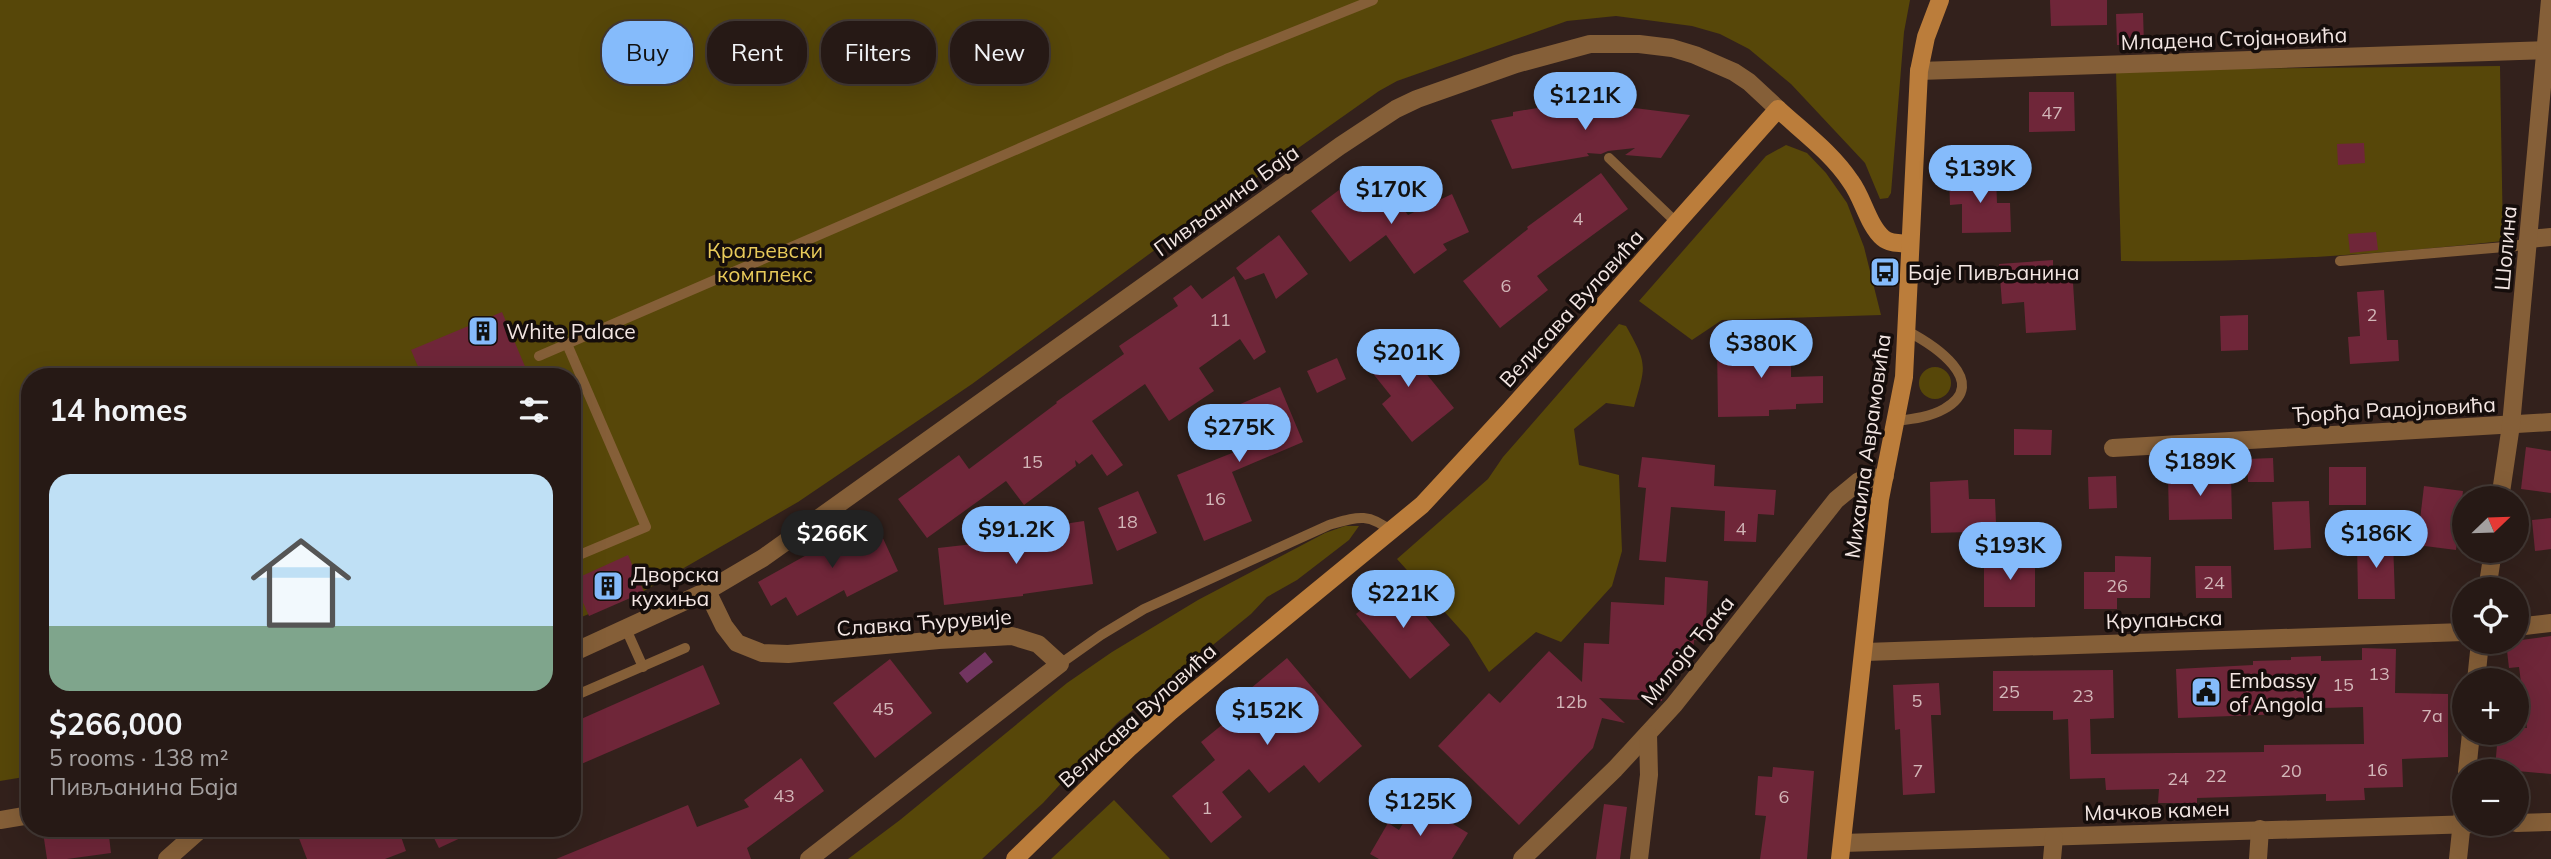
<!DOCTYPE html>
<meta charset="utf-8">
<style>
body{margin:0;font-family:Mulish,sans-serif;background:#322622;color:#f1f3f6;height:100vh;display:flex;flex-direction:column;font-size:26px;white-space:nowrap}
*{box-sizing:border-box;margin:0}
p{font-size:23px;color:#a4a0a0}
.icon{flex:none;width:38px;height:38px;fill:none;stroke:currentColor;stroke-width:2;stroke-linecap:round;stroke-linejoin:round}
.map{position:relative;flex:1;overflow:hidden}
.drawer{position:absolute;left:21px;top:368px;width:560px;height:469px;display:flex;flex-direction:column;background:#261915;border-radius:28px;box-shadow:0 7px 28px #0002,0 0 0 2px #423834}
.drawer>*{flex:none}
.banner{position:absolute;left:602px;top:21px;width:665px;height:63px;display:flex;gap:14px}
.needle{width:46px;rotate:67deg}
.fabs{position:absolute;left:2452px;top:486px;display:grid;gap:14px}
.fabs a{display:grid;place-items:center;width:77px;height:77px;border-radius:50%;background:#261915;box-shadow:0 7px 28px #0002,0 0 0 2px #423834;font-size:35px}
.price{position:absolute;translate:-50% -60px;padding:0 16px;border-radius:24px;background:#85bbfb;color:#111;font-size:23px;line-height:46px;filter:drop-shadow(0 2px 4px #0008)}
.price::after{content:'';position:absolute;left:50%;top:42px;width:21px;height:16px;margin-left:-10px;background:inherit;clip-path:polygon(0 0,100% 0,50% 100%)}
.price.active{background:#222;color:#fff}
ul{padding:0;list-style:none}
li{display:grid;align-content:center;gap:14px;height:371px;padding:0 28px}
li span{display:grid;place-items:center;height:217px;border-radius:21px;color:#555}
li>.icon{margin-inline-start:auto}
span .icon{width:126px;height:126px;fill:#fffc;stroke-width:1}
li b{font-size:30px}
h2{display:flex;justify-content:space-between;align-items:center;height:84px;padding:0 28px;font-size:30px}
.chip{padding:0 24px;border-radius:28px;background:#261915;box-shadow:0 7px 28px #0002,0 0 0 2px #423834;font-size:24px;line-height:63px}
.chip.active{background:#85bbfb;color:#111}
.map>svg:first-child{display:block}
.green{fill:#574709}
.water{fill:#723561}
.building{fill:#6f2639}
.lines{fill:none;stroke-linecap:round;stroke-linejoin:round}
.lane{stroke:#855f38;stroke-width:10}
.street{stroke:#855f38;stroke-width:18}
.secondary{stroke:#bb7d3b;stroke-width:18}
.labels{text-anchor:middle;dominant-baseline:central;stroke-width:7;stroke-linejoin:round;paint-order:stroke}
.number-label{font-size:18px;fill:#d2b6b8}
.street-label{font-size:21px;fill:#f3e6e3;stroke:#150d0b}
.park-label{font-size:21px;fill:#e9ca5a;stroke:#150d0b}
.poi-label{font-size:21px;fill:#f3e6e3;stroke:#150d0b;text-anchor:start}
</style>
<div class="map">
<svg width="2551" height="859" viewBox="0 0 2551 859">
<rect width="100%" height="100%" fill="#33211c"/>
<!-- green -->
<g class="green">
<polygon points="0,0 1910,0 1904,32 1891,193 1888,198 1880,199 1865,163 1791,84 1749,49 1720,34 1692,26 1616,16 1567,21 1397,81 1379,91 1167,241 972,384 798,502 644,591 572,621 572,376 30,376 30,776 0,781"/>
<path d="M 2500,66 L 2503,241 C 2377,255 2249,263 2121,261 L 2116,70 Z"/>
<polygon points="1786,145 1807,153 1826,173 1847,203 1864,247 1881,315 1722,320 1692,340 1639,301 1766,156"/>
<path d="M 1619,324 L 1626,326 C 1648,365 1646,365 1634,407 L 1606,403 L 1574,429 L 1579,465 L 1619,475 L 1622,551 L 1612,586 L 1561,642 L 1536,632 L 1489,672 L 1468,638 L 1397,559 L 1488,479 L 1503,457 Z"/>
<circle cx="1935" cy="383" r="16"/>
<polygon points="1345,526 1359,526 1349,540 1297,580 1267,597 1251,614 1117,723 1043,803 982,859 848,859 900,820 1067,683 1112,652 1198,600 1325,533"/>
<polygon points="1114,800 1170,859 1051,859"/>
</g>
<!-- water -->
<polygon class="water" points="985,652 993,662 967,683 959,673"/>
<!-- building -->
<g class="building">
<polygon points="2050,0 2107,0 2107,25 2051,26"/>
<polygon points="2143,13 2144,45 2117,45 2116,14"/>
<polygon points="2029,92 2074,92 2075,131 2029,132"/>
<polygon points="1579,101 1690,115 1661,158 1625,155 1635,148 1608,151 1601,154 1587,153 1589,156 1512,169 1491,120 1513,116 1513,112"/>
<polygon points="2364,143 2365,163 2338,165 2337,144"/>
<polygon points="1601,173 1628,209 1537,276 1548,290 1500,328 1463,281 1528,229 1527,227"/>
<polygon points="1996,176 1997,203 2010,203 2011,232 1962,233 1962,204 1950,205 1949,177"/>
<polygon points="1387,187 1408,215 1452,194 1469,232 1443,244 1447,250 1414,274 1386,235 1350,262 1311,211 1339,190 1346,200 1362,188 1370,200"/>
<polygon points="2376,232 2378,250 2350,253 2348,234"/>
<polygon points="1279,235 1308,274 1276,299 1264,273 1245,280 1236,268"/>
<polygon points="2053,260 2053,269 2072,267 2076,330 2026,333 2024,302 2002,304 1999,264"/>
<polygon points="1234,276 1266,352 1254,360 1240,339 1199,368 1214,391 1169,421 1145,384 1092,421 1123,465 1107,476 1092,454 1079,464 1075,460 1076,466 1024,505 1006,481 927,538 898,499 959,455 969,469 1057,403 1056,402 1124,354 1119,346 1178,306 1173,298 1191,285 1202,299"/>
<polygon points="2384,290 2387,340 2398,340 2399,361 2350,364 2348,337 2360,336 2357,292"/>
<polygon points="502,312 529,376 422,376 411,350"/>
<polygon points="2248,315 2248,350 2221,351 2220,316"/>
<polygon points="1395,335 1454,408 1412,442 1382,404 1391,396 1363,361"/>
<polygon points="1791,342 1791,377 1823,376 1823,403 1796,404 1796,409 1769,410 1769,416 1718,417 1717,343"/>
<polygon points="1337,358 1346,379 1317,393 1307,371"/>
<polygon points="1280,387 1303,442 1232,472 1252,521 1204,541 1177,475 1247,447 1231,408"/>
<polygon points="2014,429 2052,430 2051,455 2014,455"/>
<polygon points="2526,447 2551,451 2551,493 2521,489"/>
<polygon points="1642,457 1715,465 1714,486 1776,490 1774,515 1758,514 1756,542 1724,541 1725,511 1671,507 1666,562 1639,560 1646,488 1638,487"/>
<polygon points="2273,458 2274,482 2248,482 2247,459"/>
<rect x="2329" y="467" width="37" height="38"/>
<polygon points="2231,475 2232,519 2169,520 2168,476"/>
<polygon points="2116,476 2117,508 2089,509 2088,477"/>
<polygon points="1968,480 1969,499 1995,499 1997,547 1973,547 1972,532 1931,533 1930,482"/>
<polygon points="2424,486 2463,491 2456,550 2417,545"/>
<polygon points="1138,491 1157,533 1117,551 1098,508"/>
<polygon points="2309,501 2311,548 2274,550 2272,502"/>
<polygon points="2551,518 2551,549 2535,551 2532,520"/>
<polygon points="875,521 898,571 847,597 844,590 797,616 786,597 771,606 758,582 830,542"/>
<polygon points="1084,521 1093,584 1023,594 1023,596 944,605 938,548 1035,537 1064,524"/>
<polygon points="2393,540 2395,599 2358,599 2357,541"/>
<polygon points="628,555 644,592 589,616 573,580"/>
<polygon points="2115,556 2151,557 2150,598 2117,598 2117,609 2084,609 2084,572 2115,572"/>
<rect x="1984" y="558" width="51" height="49"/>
<polygon points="2195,566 2231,566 2232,598 2196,598"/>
<polygon points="1665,577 1708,581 1705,641 1694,640 1693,656 1675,655 1674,678 1664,677 1662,701 1599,698 1625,723 1602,718 1593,748 1519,825 1438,746 1489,693 1500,703 1549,651 1582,682 1584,643 1609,644 1611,602 1664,605"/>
<polygon points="1396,581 1450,645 1410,679 1356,614"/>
<polygon points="2551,636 2551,774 2495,769 2498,733 2516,733 2516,727 2527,728 2519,667 2509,668 2506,642"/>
<polygon points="2362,648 2396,649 2395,693 2448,694 2448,757 2402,759 2403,787 2364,788 2365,800 2326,801 2326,794 2197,798 2197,803 2158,803 2159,789 2106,790 2105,778 2070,779 2068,719 2053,720 2053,711 1993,711 1993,671 2113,670 2114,718 2090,719 2091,754 2264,752 2264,745 2364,744 2363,707 2323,708 2323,710 2286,712 2286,714 2178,718 2176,669 2253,665 2253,661 2291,660 2291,657 2321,656 2321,661 2362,660"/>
<polygon points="1287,658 1362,746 1319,783 1304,765 1269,793 1249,769 1222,792 1242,817 1211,843 1172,796 1215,760 1201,742 1250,702 1244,694"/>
<polygon points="890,659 932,713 875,758 833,703"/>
<polygon points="703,665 720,704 572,768 572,723"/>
<polygon points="1939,683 1941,715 1931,715 1935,793 1903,795 1900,729 1895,730 1893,685"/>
<polygon points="801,758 824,791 747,848 751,859 556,859 688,805 697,827 749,807 744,800"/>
<polygon points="1773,767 1814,771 1807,859 1760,859 1766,816 1755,815 1758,776 1772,777"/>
<polygon points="1416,802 1468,833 1452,859 1379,859 1370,854 1388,823 1399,830"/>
<polygon points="1604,804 1627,807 1620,859 1596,859"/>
<polygon points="74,828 108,828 111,853 67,859 47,859 43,832"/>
<polygon points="295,828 398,828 406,851 385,859 307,859"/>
<polygon points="429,828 482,828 439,848"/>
</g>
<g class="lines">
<!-- lane -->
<g class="lane">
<polyline points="1609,158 1677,223"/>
<polyline points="2340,261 2516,246 2528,242"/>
<polyline points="567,344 646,527 572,558"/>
<polyline points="539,356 1226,59 1373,0"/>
<path d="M 1896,421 C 1912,419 1930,417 1944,409 C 1992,382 1932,344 1907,331"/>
<polyline points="572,627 581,649"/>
<polyline points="626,629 643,667"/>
<path d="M 1060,664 L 1101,635 L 1144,609 L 1329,525 C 1357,517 1368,512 1392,532"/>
<polyline points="572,697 685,648"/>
</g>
<!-- street -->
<g class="street">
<polyline points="1919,71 2551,50"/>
<polyline points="2529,239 2551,237"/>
<polyline points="2113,448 2551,422"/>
<polyline points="2500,499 2511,425 2550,0"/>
<polyline points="2487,590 2493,551"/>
<polyline points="707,591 724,626 737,643 762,653 788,654 939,640 1012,636 1038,644 1060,664 809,859"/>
<polyline points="2516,627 2551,623"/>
<polyline points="1865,652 2464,632"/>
<polyline points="572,653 707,591 763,558 1340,146 1396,109 1417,99 1516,64 1590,44 1639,44 1672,48 1695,55 1734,72 1749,82 1778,109"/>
<polyline points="2476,681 2480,642"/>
<polyline points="2467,772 2471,733"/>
<polyline points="0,820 30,815"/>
<polyline points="2516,823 2551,822"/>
<polyline points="1842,843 2475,824"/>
<polyline points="167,859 202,828"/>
<polyline points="1522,859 1615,769 1674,705 1836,500 1859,481 1885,476"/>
<polyline points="1639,859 1649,775 1648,734"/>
<polyline points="2052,859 2054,837"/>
<polyline points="2258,859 2260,829"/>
<polyline points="2458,859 2464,802"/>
</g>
<!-- secondary -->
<g class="secondary">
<path d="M 1015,859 L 1128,749 L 1171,711 L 1422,505 L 1509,411 L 1778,109 C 1803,132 1832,153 1851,182 C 1863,198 1868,225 1883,238 C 1890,244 1901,243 1909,244"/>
<polyline points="1840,859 1880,499 1904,377 1919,71 1926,37 1940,0"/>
</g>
</g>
<!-- icons -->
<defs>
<g id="bus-square" transform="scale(1.575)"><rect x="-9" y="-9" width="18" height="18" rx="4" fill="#85bbfb" stroke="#150d0b"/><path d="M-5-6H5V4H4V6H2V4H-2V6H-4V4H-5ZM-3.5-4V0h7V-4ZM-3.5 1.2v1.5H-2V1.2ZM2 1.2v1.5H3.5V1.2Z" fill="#111"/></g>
<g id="building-square" transform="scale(1.575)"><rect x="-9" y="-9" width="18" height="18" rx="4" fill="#85bbfb" stroke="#150d0b"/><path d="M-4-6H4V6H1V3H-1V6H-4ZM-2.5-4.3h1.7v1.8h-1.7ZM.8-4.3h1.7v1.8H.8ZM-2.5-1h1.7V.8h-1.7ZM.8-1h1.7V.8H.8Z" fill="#111"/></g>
<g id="civic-square" transform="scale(1.575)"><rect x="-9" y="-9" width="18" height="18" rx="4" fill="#85bbfb" stroke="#150d0b"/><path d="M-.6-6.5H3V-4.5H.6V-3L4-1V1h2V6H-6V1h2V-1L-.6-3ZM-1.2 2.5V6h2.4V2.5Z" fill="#111"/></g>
</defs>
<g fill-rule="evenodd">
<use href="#bus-square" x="1885" y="272"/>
<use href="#building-square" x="483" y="331"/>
<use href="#building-square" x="608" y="586"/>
<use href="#civic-square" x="2206" y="692"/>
</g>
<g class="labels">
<!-- number labels -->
<g class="number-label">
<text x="2052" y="112">47</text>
<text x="1578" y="218">4</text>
<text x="1506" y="285">6</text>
<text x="2372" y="314">2</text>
<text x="1220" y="319">11</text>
<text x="1032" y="461">15</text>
<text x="1215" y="498">16</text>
<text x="1127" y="521">18</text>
<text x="1741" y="528">4</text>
<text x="2214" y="582">24</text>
<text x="2117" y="585">26</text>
<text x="2379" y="673">13</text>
<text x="2343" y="684">15</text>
<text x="2009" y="691">25</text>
<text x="2083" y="695">23</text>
<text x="1917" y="700">5</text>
<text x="1571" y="701">12b</text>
<text x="883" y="708">45</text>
<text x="2432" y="715">7a</text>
<text x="2377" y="769">16</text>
<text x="1918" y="770">7</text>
<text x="2291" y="770">20</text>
<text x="2216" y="775">22</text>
<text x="2178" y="778">24</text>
<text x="784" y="795">43</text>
<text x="1784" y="796">6</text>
<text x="1207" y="807">1</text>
</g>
<!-- street labels -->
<g class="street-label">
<text transform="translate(2234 38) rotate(-2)">Младена Стојановића</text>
<text transform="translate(1226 200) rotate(-36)">Пивљанина Баја</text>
<text transform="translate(2505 248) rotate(-85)">Шолина</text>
<text transform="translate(1571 308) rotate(-48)">Велисава Вуловића</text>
<text transform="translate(2394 409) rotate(-3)">Ђорђа Радојловића</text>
<text transform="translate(1867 446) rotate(-82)">Михаила Аврамовића</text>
<text transform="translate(2164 619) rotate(-2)">Крупањска</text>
<text transform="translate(924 622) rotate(-4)">Славка Ћурувије</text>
<text transform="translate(1687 650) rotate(-51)">Милоја Ђака</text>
<text transform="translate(1137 715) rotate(-42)">Велисава Вуловића</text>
<text transform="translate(2157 810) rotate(-2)">Мачков камен</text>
</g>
<!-- park labels -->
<g class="park-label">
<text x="765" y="250">Краљевски<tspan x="765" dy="24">комплекс</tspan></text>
</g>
<!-- poi labels -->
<g class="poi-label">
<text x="1908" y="272">Баје Пивљанина</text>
<text x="506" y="331">White Palace</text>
<text x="631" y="574">Дворска<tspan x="631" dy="24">кухиња</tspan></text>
<text x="2229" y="680">Embassy<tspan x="2229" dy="24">of Angola</tspan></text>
</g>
</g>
</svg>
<div class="fabs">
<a><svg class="needle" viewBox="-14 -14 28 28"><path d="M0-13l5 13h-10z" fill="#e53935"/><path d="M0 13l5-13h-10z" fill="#a4a0a0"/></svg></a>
<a><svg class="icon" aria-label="locate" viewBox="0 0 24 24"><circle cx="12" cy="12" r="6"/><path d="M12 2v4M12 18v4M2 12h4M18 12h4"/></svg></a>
<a>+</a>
<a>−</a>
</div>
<b class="price" style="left:1585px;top:132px">$121K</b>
<b class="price" style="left:1980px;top:205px">$139K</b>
<b class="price" style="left:1391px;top:226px">$170K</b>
<b class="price" style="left:1761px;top:380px">$380K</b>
<b class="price" style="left:1408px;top:389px">$201K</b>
<b class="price" style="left:1239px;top:464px">$275K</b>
<b class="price" style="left:2200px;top:498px">$189K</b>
<b class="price" style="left:1016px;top:566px">$91.2K</b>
<b class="price active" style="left:832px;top:570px">$266K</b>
<b class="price" style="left:2376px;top:570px">$186K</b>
<b class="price" style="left:2010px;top:582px">$193K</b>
<b class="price" style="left:1403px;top:630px">$221K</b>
<b class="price" style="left:1267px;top:747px">$152K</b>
<b class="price" style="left:1420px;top:838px">$125K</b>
<div class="banner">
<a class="chip active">Buy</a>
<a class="chip">Rent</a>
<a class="chip">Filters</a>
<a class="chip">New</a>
</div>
<section class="drawer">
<h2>14 homes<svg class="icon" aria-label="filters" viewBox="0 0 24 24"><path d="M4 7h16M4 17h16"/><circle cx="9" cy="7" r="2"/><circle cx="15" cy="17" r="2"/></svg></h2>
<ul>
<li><span style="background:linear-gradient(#bfe0f5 70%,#7fa58c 0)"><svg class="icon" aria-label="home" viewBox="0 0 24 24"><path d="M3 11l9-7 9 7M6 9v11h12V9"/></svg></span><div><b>$266,000</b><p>5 rooms · 138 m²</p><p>Пивљанина Баја</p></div></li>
</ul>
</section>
</div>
